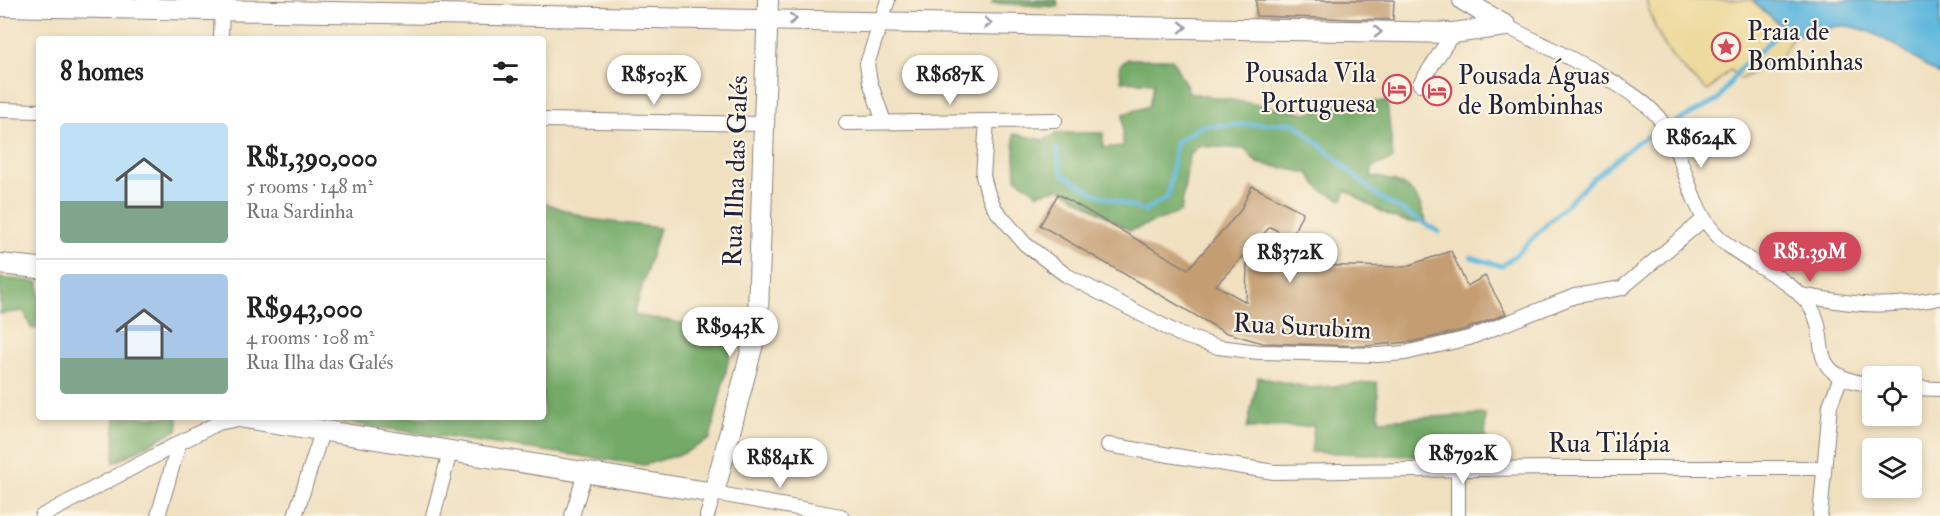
<!DOCTYPE html>
<meta charset="utf-8">
<style>
body{margin:0;font-family:"IM FELL Double Pica",serif;background:#f2f2f2;color:#222;height:100vh;display:flex;flex-direction:column;font-size:22px;white-space:nowrap}
*{box-sizing:border-box;margin:0}
p{font-size:20px;color:#767676}
.icon{flex:none;width:33px;height:33px;fill:none;stroke:currentColor;stroke-width:2;stroke-linecap:round;stroke-linejoin:round}
.map{position:relative;flex:1;overflow:hidden}
.side{position:absolute;left:36px;top:36px;width:510px;height:384px;display:flex;flex-direction:column;background:#fff;border-radius:6px;box-shadow:0 3px 9px #0003}
.side>*{flex:none}
.tools{position:absolute;left:1862px;top:366px;display:grid;gap:12px}
.tools a{display:grid;place-items:center;width:60px;height:60px;border-radius:6px;background:#fff;box-shadow:0 3px 9px #0003;font-size:30px}
.price{position:absolute;translate:-50% -51px;padding:0 14px;border-radius:21px;background:#fff;color:#222;font-size:20px;line-height:39px;filter:drop-shadow(0 2px 3px #0008)}
.price::after{content:'';position:absolute;left:50%;top:36px;width:18px;height:14px;margin-left:-9px;background:inherit;clip-path:polygon(0 0,100% 0,50% 100%)}
.price.current{background:#d1495b;color:#fff}
ul{padding:0;list-style:none}
li{display:flex;align-items:center;gap:18px;height:150px;padding:0 24px}
li+li{border-top:2px solid #e0e0e0}
li span{display:grid;place-items:center;flex:none;width:168px;height:120px;border-radius:6px;color:#555}
li>.icon{margin-inline-start:auto}
span .icon{width:72px;height:72px;fill:#fffc;stroke-width:1}
li b{font-size:26px}
h2{display:flex;justify-content:space-between;align-items:center;height:72px;padding:0 24px;font-size:26px}
.map>svg:first-child{display:block}
.forest{fill:#73aa67;stroke:#4a6651;stroke-width:1.5}
.sand{fill:#eeda9e;stroke:#887e6c;stroke-width:1.5}
.water{fill:#61b8de;stroke:#426d8c;stroke-width:1.5}
.lines{fill:none;stroke-linecap:round;stroke-linejoin:round}
.stream{stroke:#61b8de;stroke-width:4.5}
.building{fill:#c49d72}
.street-casing{stroke:#89817e;stroke-width:16}
.secondary-casing{stroke:#89817e;stroke-width:22}
.street{stroke:#fff;stroke-width:14}
.secondary{stroke:#fff;stroke-width:20}
.oneway{stroke:#9c9ca7}
.labels{text-anchor:middle;dominant-baseline:central;stroke-width:4.5;stroke-linejoin:round;paint-order:stroke}
.poi-label{font-size:26px;fill:#22223b;stroke:#fcf5e5;text-anchor:start}
.street-label{font-size:26px;fill:#22223b;stroke:#fcf5e5}
</style>
<div class="map">
<svg width="1940" height="516" viewBox="0 0 1940 516">
<rect width="100%" height="100%" fill="#fcf5e5"/>
<filter id="ink" filterUnits="userSpaceOnUse"><feTurbulence type="fractalNoise" baseFrequency=".0167" numOctaves="2"/><feDisplacementMap in="SourceGraphic" scale="12" xChannelSelector="R" yChannelSelector="G"/><feConvolveMatrix kernelMatrix="1 2 1 2 8 2 1 2 1" color-interpolation-filters="sRGB"/></filter>
<filter id="wash" filterUnits="userSpaceOnUse"><feTurbulence type="fractalNoise" baseFrequency=".008" numOctaves="4" result="noise"/><feDisplacementMap in="SourceGraphic" scale="24" xChannelSelector="R" yChannelSelector="G"/><feGaussianBlur stdDeviation="1.35" result="paint"/><feColorMatrix in="noise" values="0 0 0 0 0 0 0 0 0 0 0 0 0 0 0 0 0 1.4 0 .05"/><feComposite in="paint" operator="in"/></filter>
<g filter="url(#wash)">
<rect width="100%" height="100%" fill="#f0e0c0"/>
<!-- forest -->
<g class="forest">
<polygon points="993,0 1057,0 1058,7 992,3"/>
<path d="M 1128,59 L 1172,59 L 1190,93 L 1308,113 L 1348,102 L 1387,102 L 1393,159 L 1373,167 L 1371,176 C 1403,181 1418,188 1426,222 C 1400,227 1368,204 1346,190 L 1342,200 L 1321,190 L 1308,173 L 1257,163 L 1245,149 L 1198,146 L 1189,156 L 1181,212 L 1130,231 L 1060,188 L 1038,194 L 1016,178 L 1014,134 L 1045,140 L 1058,133 L 1103,133 L 1103,148 L 1123,146 L 1123,114 L 1149,106 L 1154,83 L 1121,81 L 1120,65 Z"/>
<polygon points="543,202 589,219 659,228 634,315 735,332 710,439 684,453 644,465 304,417 543,417"/>
<polygon points="0,278 39,282 39,329 31,328 24,311 0,314"/>
<polygon points="1258,377 1311,388 1377,382 1379,420 1485,414 1486,459 1311,452 1314,426 1247,428"/>
<polygon points="115,417 178,417 178,429 114,463"/>
</g>
<!-- sand -->
<path class="sand" d="M 1646,0 L 1752,0 L 1793,37 L 1781,57 L 1741,79 L 1730,70 L 1708,91 C 1674,65 1657,42 1646,0 Z"/>
<!-- water -->
<path class="water" d="M 1752,0 L 1940,0 L 1940,75 C 1914,60 1872,24 1842,26 C 1826,27 1809,34 1793,37 Z"/>
<g class="lines">
<!-- stream -->
<g class="stream">
<polyline points="1057,149 1062,174 1094,193 1144,211 1168,197 1176,142 1202,126 1295,123 1379,197 1439,232"/>
<polyline points="1471,257 1502,266 1519,252 1589,182 1637,142 1718,100 1741,67 1784,29"/>
</g>
</g>
<g id="blocks">
<!-- building -->
<g class="building">
<polygon points="1256,0 1394,0 1393,20 1256,16"/>
<polygon points="1252,186 1303,212 1291,238 1270,227 1216,285 1246,302 1247,264 1404,267 1451,251 1467,286 1485,276 1506,314 1463,330 1411,342 1364,346 1263,343 1224,332 1040,225 1058,194 1188,269 1240,211"/>
</g>
</g>
</g>
<g filter="url(#ink)">
<use href="#blocks" fill-opacity="0" stroke="#89817e" stroke-width="1.5"/>
<g class="lines">
<!-- street casing -->
<g class="street-casing">
<g id="street">
<path d="M 1506,26 C 1544,46 1633,85 1658,117 C 1683,149 1687,197 1710,227 C 1733,258 1782,272 1807,302 C 1836,338 1797,374 1872,385"/>
<polyline points="221,39 222,0"/>
<polyline points="1420,84 1453,33"/>
<polyline points="0,110 39,111"/>
<polyline points="543,120 764,124"/>
<polyline points="987,121 983,176 988,194 995,209 1025,244 1066,275 1181,335 1218,347 1259,352 1378,355 1405,353 1469,338 1575,296 1622,288 1704,219"/>
<polyline points="884,122 870,82 867,64 888,0"/>
<polyline points="846,123 1055,120"/>
<path d="M 1800,295 C 1856,305 1883,309 1940,298"/>
<polyline points="1911,388 1940,389"/>
<polyline points="1108,445 1274,472 1551,468 1824,468"/>
<polyline points="42,516 179,443 218,423 238,419"/>
<polyline points="158,516 179,443"/>
<polyline points="295,516 322,432"/>
<polyline points="433,516 450,452"/>
<polyline points="572,516 585,473"/>
<polyline points="707,516 714,493 841,516"/>
<polyline points="1458,516 1458,470"/>
<polyline points="1820,516 1830,405 1841,377"/>
</g>
</g>
<!-- secondary casing -->
<g class="secondary-casing">
<g id="secondary">
<polyline points="1463,0 1506,26"/>
<polyline points="0,6 1402,32 1453,33 1506,26"/>
<polyline points="0,264 39,268"/>
<polyline points="238,417 714,493 753,344 758,313 768,0"/>
</g>
</g>
<!-- street -->
<use href="#street" class="street"/>
<!-- secondary -->
<use href="#secondary" class="secondary"/>
</g>
<!-- one-way arrows -->
<defs><path id="oneway-chevron" d="M-2-3.5L2.5 0L-2 3.5" fill="none" stroke-width="1.6" stroke-linecap="round" stroke-linejoin="round" transform="scale(1.5)"/></defs>
<g class="oneway">
<use href="#oneway-chevron" transform="translate(793 19) rotate(1)"/>
<use href="#oneway-chevron" transform="translate(988 23) rotate(1)"/>
<use href="#oneway-chevron" transform="translate(1183 27) rotate(1)"/>
<use href="#oneway-chevron" transform="translate(1378 32) rotate(1)"/>
</g>
</g>
<!-- icons -->
<defs>
<g id="sight-ring" transform="scale(1.5)"><circle r="9.5" fill="#fcf5e5" stroke="#d1495b" stroke-width="1.5"/><path d="M0-6L1.8-2.2L6-1.7L2.9 1.2L3.7 5.4L0 3.3L-3.7 5.4L-2.9 1.2L-6-1.7L-1.8-2.2Z" fill="#d1495b"/></g>
<g id="hotel-ring" transform="scale(1.5)"><circle r="9.5" fill="#fcf5e5" stroke="#d1495b" stroke-width="1.5"/><path d="M-6-4.5h1.5V1H6V5H4.5V3h-9V5H-6ZM-4 0a1.8 1.8 0 1 1 3.6 0ZM.5 0V-2.5h3Q6-2.5 6 0Z" fill="#d1495b"/></g>
</defs>
<g fill-rule="evenodd">
<use href="#sight-ring" x="1726" y="47"/>
<use href="#hotel-ring" x="1397" y="89"/>
<use href="#hotel-ring" x="1437" y="91"/>
</g>
<g class="labels">
<!-- poi labels -->
<g class="poi-label">
<text x="1747" y="32">Praia de<tspan x="1747" dy="30">Bombinhas</tspan></text>
<text x="1376" y="74" text-anchor="end">Pousada Vila<tspan x="1376" dy="30">Portuguesa</tspan></text>
<text x="1458" y="76">Pousada Águas<tspan x="1458" dy="30">de Bombinhas</tspan></text>
</g>
<!-- street labels -->
<g class="street-label">
<text transform="translate(736 171) rotate(-88)">Rua Ilha das Galés</text>
<text transform="translate(1302 327) rotate(3)">Rua Surubim</text>
<text x="1609" y="444">Rua Tilápia</text>
</g>
</g>
</svg>
<div class="tools">
<a><svg class="icon" aria-label="locate" viewBox="0 0 24 24"><circle cx="12" cy="12" r="6"/><path d="M12 2v4M12 18v4M2 12h4M18 12h4"/></svg></a>
<a><svg class="icon" aria-label="layers" viewBox="0 0 24 24"><path d="M12 4l9 5-9 5-9-5zM3 14l9 5 9-5"/></svg></a>
</div>
<b class="price" style="left:654px;top:106px">R$503K</b>
<b class="price" style="left:950px;top:106px">R$687K</b>
<b class="price" style="left:1701px;top:169px">R$624K</b>
<b class="price current" style="left:1810px;top:283px">R$1.39M</b>
<b class="price" style="left:1290px;top:284px">R$372K</b>
<b class="price" style="left:730px;top:358px">R$943K</b>
<b class="price" style="left:1463px;top:485px">R$792K</b>
<b class="price" style="left:780px;top:489px">R$841K</b>
<section class="side">
<h2>8 homes<svg class="icon" aria-label="filters" viewBox="0 0 24 24"><path d="M4 7h16M4 17h16"/><circle cx="9" cy="7" r="2"/><circle cx="15" cy="17" r="2"/></svg></h2>
<ul>
<li><span style="background:linear-gradient(#bfe0f5 65%,#7fa58c 0)"><svg class="icon" aria-label="home" viewBox="0 0 24 24"><path d="M3 11l9-7 9 7M6 9v11h12V9"/></svg></span><div><b>R$1,390,000</b><p>5 rooms · 148 m²</p><p>Rua Sardinha</p></div></li>
<li><span style="background:linear-gradient(#a9c7e8 70%,#7fa58c 0)"><svg class="icon" aria-label="home" viewBox="0 0 24 24"><path d="M3 11l9-7 9 7M6 9v11h12V9"/></svg></span><div><b>R$943,000</b><p>4 rooms · 108 m²</p><p>Rua Ilha das Galés</p></div></li>
</ul>
</section>
</div>
